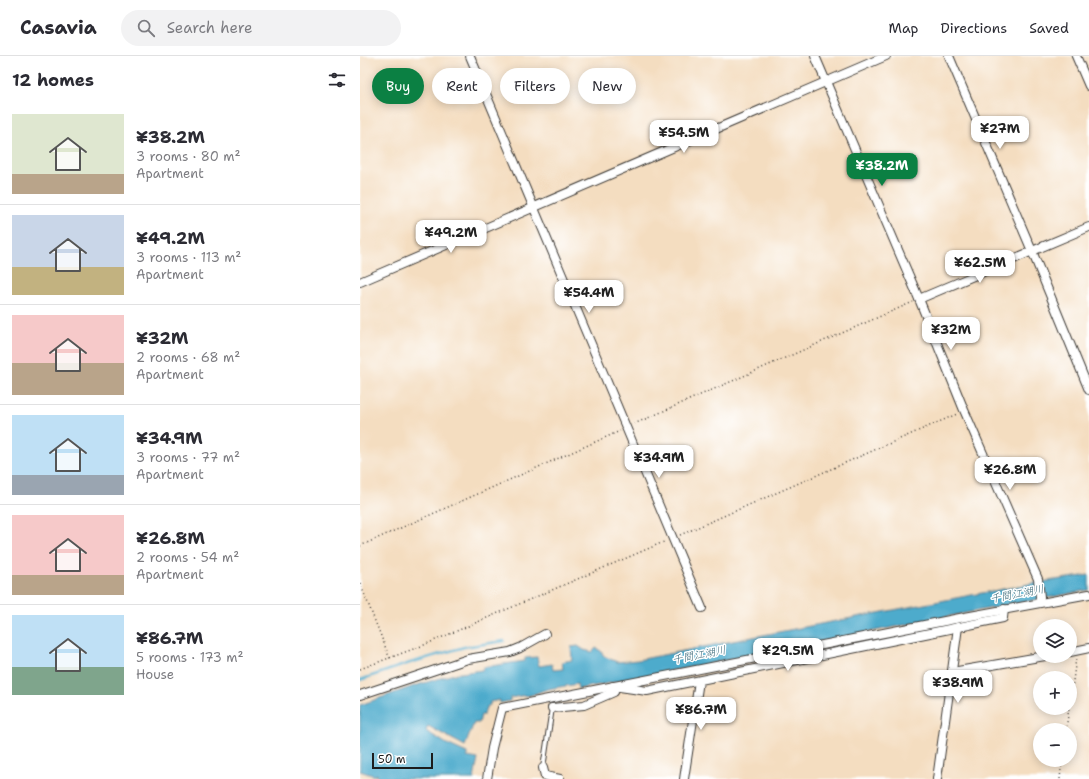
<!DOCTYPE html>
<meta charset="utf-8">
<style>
body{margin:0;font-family:"Shantell Sans","Klee One",sans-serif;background:#f2f2f3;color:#2b2b33;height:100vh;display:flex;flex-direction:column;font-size:15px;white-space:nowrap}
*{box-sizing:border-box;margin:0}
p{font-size:13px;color:#7c7c81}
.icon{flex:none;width:22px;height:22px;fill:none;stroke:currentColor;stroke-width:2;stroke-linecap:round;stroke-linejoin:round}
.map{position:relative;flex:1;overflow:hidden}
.drawer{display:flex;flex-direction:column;background:#fff;width:360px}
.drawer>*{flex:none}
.banner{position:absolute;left:12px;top:12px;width:380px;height:36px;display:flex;gap:8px}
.controls{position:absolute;left:673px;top:563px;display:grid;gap:8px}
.controls a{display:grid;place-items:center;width:44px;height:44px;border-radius:50%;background:#fff;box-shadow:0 2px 10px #0003;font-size:20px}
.scale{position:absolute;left:12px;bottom:10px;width:61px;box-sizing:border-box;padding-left:4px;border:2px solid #1c1c1c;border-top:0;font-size:11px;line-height:14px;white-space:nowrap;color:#1c1c1c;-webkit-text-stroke:3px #fff;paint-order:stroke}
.price{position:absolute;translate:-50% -34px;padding:0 9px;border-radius:8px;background:#fff;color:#222;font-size:13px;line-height:26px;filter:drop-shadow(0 1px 2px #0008)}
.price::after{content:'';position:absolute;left:50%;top:24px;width:12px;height:9px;margin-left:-6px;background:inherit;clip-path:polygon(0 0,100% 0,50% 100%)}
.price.on{background:#0b8043;color:#fff}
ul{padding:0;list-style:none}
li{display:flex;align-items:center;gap:12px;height:100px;padding:0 12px}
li+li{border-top:1px solid #e1e1e2}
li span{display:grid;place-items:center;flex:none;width:112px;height:80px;border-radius:0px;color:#555}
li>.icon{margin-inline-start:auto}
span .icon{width:48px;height:48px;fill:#fffc;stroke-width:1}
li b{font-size:17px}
h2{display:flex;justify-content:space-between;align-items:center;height:48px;padding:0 12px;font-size:17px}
.tag{padding:0 14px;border-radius:18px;background:#fff;box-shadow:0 2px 10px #0003;font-size:14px;line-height:36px}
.tag.on{background:#0b8043;color:#fff}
header{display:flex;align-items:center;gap:24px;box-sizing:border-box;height:56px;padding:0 20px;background:#fff;border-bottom:1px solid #e1e1e2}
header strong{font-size:19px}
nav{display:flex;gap:22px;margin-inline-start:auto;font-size:14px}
.search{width:280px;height:36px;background:#f2f2f3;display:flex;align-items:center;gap:10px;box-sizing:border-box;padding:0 14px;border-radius:22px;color:#7c7c81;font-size:15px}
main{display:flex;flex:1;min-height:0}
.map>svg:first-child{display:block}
.water{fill:#4dabcc;stroke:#346474}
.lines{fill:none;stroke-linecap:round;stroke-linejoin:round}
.stream{stroke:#4dabcc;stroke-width:2.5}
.service-casing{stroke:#3c3935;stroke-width:6}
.minor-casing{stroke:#3c3935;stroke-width:10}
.path{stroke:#3c3935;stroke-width:1.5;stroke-dasharray:1 3;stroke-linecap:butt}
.service{stroke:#fff;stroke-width:4}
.minor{stroke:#fff;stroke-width:8}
.labels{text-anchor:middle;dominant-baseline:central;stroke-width:3;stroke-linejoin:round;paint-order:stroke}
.water-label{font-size:11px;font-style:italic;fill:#346474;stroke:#fff}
</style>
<header>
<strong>Casavia</strong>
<div class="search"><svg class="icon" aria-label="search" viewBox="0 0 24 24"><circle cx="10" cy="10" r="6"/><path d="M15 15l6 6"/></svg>Search here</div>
<nav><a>Map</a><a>Directions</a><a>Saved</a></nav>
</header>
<main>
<section class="drawer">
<h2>12 homes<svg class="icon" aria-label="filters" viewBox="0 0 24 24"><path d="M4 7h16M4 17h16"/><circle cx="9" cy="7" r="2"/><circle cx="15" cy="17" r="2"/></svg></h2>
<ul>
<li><span style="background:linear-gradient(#dfe7d0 75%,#b9a48a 0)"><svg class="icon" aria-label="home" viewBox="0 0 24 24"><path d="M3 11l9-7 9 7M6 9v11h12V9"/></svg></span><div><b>¥38.2M</b><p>3 rooms · 80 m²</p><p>Apartment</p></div></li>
<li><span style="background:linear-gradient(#c9d6e8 65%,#c2b280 0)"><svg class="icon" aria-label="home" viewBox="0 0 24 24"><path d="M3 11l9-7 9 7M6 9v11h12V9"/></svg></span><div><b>¥49.2M</b><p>3 rooms · 113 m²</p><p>Apartment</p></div></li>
<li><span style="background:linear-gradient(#f6c9c9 60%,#b9a48a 0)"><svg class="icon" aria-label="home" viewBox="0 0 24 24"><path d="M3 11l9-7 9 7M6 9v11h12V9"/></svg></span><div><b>¥32M</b><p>2 rooms · 68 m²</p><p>Apartment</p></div></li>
<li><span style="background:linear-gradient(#bfe0f5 75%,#9aa5b1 0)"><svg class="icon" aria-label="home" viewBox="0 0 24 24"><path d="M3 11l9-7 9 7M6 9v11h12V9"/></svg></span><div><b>¥34.9M</b><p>3 rooms · 77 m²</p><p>Apartment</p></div></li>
<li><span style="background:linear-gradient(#f6c9c9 75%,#b9a48a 0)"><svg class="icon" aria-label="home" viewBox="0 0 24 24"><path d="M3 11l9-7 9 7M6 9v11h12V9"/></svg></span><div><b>¥26.8M</b><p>2 rooms · 54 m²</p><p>Apartment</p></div></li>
<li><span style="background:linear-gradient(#bfe0f5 65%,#7fa58c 0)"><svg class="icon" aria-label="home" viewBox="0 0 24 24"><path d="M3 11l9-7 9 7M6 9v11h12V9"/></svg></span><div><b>¥86.7M</b><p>5 rooms · 173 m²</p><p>House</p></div></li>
</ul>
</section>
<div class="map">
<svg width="729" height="723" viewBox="0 0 729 723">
<rect width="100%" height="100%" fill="#fff"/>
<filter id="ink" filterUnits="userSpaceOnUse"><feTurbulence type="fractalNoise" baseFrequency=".025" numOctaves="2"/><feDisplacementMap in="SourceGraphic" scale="8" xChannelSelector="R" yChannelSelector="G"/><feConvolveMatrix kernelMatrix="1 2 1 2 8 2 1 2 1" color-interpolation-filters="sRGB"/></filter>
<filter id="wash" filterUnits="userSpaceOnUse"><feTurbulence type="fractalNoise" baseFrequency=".012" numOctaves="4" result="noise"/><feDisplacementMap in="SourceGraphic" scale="16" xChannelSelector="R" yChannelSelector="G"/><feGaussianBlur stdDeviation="0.9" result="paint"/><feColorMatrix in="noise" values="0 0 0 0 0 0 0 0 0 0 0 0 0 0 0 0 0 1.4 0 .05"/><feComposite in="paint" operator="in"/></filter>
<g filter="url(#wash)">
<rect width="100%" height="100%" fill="#f4ddc0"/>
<!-- water -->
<path class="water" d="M 729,519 L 729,534 L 595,559 L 384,601 L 218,633 L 217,628 C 208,630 189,632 182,635 C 176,637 173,639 167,640 L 166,639 L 150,642 L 150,645 L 140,647 L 140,644 L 130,646 L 130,649 C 125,651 125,654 124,659 L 121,659 L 119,667 L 114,667 L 105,690 L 68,670 L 66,675 L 87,688 L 107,697 L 107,701 L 118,703 L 114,723 L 23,723 L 17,721 L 18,719 L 16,718 L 15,720 L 0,715 L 0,649 L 54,630 L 94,618 L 122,614 L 124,611 L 165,605 L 165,602 L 177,601 L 179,610 L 192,608 L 193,614 L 203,613 L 202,606 L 212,604 L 211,591 L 218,590 L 224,594 L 232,596 L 236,592 L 241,595 L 244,600 L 257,606 L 278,604 L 403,579 L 674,527 Z"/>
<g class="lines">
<!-- stream -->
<polyline class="stream" points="0,624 50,607 104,591 144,585"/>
</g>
</g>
<g filter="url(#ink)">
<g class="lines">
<!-- service casing -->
<g class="service-casing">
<polyline id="service" points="183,712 192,652"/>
</g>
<!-- minor casing -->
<g class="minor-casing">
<g id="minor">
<polyline points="110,0 342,552"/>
<polyline points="455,0 559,243 604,354 678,523 680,541 679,547"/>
<polyline points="589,0 672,195 729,334"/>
<polyline points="716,0 729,30"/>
<polyline points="0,226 526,0"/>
<polyline points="559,243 729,171"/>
<polyline points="710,596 729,592"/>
<polyline points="592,616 685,600"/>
<polyline points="0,639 108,603 150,596 160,592 185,578"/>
<polyline points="192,652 224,649 254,636 253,630 287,635 643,562 644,553"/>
<polyline points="183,712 185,720 200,723"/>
<polyline points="127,723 132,692 142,652 605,561 729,538"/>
<polyline points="324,723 339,625"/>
<polyline points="577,723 598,571"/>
</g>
</g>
<!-- path -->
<g class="path">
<polyline points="274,368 553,246"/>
<polyline points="320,479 597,358"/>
<polyline points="0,490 260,375"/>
<polyline points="0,527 30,603"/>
<polyline points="0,613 64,589 306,485"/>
<polyline points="710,648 716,602"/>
<polyline points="706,674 709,652"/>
<polyline points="700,723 702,704"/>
</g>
<!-- service -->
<use href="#service" class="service"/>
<!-- minor -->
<use href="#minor" class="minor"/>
</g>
</g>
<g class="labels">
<!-- water labels -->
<g class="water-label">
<text transform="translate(657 538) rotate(-11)">千間江湖川</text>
<text transform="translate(339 599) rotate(-11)">千間江湖川</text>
</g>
</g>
</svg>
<div class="controls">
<a><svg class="icon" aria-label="layers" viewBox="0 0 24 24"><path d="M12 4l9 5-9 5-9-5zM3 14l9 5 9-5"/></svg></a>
<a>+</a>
<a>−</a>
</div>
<div class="scale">50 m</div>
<b class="price" style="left:640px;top:94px">¥27M</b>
<b class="price" style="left:324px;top:98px">¥54.5M</b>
<b class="price on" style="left:522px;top:131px">¥38.2M</b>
<b class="price" style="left:91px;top:198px">¥49.2M</b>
<b class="price" style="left:620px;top:228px">¥62.5M</b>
<b class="price" style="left:229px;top:258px">¥54.4M</b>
<b class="price" style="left:591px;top:295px">¥32M</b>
<b class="price" style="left:299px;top:423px">¥34.9M</b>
<b class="price" style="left:650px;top:435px">¥26.8M</b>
<b class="price" style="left:428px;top:616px">¥29.5M</b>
<b class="price" style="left:598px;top:648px">¥38.9M</b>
<b class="price" style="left:341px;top:675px">¥86.7M</b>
<div class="banner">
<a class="tag on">Buy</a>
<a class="tag">Rent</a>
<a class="tag">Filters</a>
<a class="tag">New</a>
</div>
</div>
</main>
